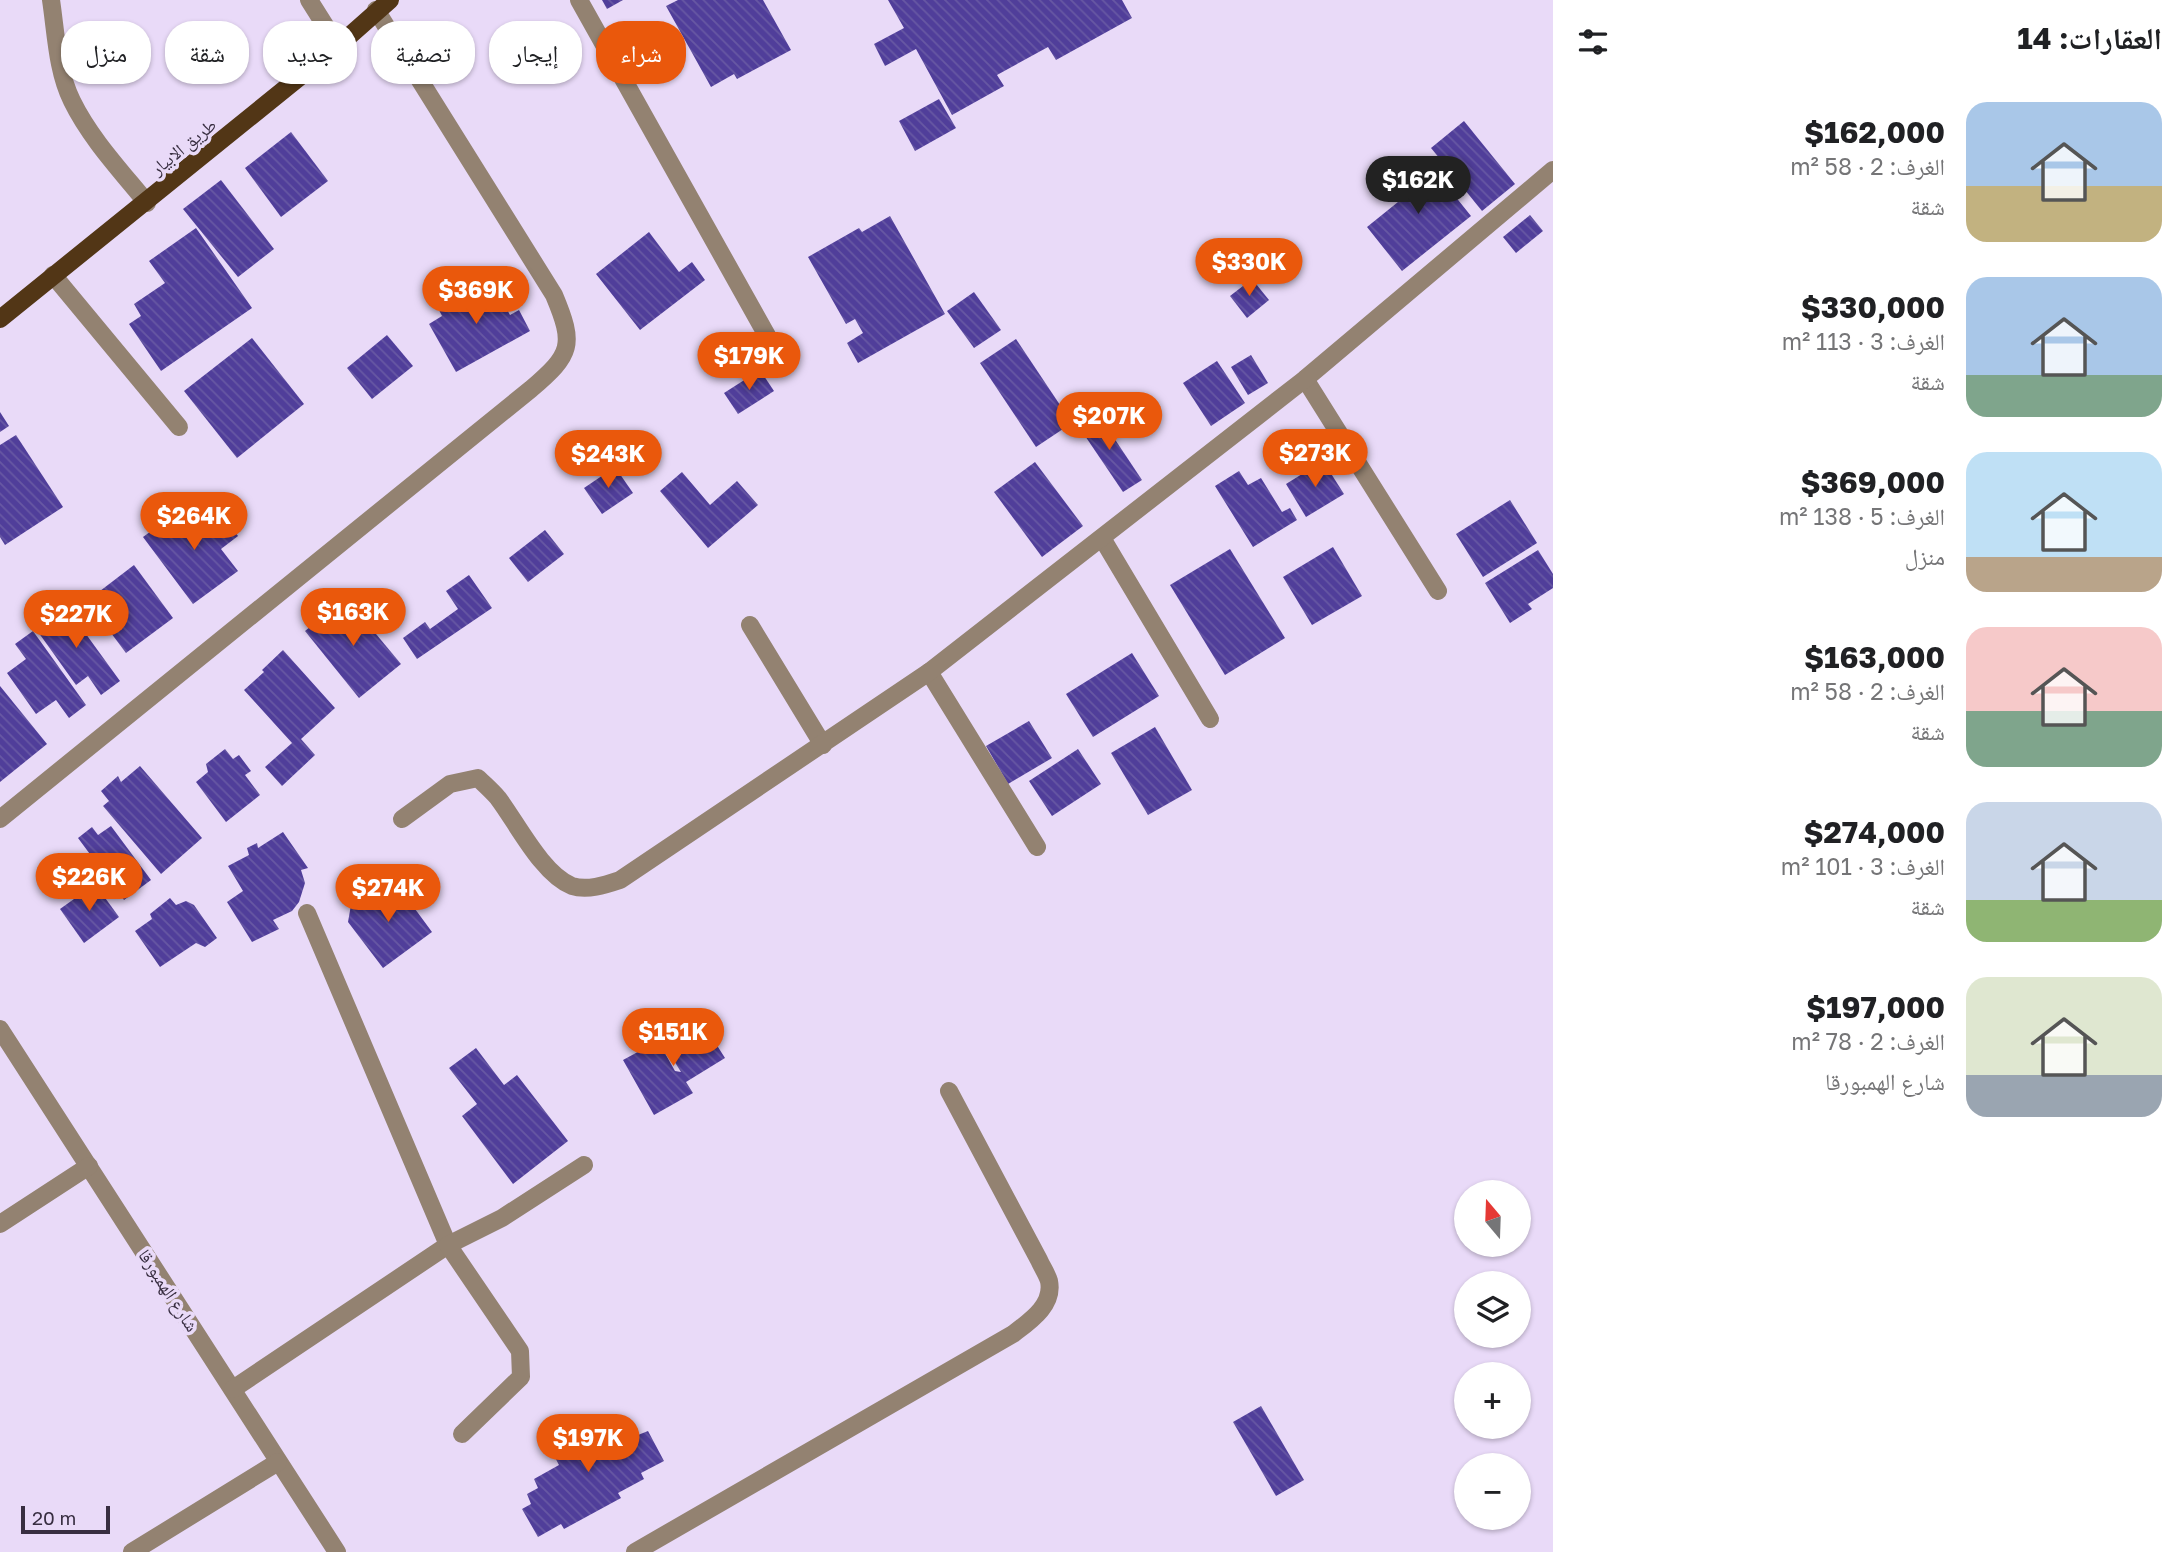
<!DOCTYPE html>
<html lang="ar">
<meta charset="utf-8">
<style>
body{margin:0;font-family:"Golos Text","Noto Naskh Arabic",sans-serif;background:#f6f6f6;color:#202124;direction:rtl;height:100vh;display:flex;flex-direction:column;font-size:26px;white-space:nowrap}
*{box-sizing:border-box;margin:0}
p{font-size:23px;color:#757577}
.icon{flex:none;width:38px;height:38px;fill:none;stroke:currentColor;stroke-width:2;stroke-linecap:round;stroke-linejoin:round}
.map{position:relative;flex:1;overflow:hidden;direction:ltr}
.drawer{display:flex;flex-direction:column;background:#fff;width:630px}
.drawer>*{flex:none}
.banner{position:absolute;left:21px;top:21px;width:665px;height:63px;direction:rtl;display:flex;gap:14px}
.needle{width:46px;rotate:341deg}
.tools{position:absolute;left:1454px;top:1180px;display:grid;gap:14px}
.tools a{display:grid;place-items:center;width:77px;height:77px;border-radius:50%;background:#fff;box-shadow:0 2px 5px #0004;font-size:35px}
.scale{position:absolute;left:21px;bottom:18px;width:89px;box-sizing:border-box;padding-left:7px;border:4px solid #382e41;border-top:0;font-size:19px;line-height:24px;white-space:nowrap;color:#382e41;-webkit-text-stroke:5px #e9daf8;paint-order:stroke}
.price{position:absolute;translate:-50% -60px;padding:0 16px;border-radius:24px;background:#ea580c;color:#fff;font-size:23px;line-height:46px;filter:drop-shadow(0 2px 4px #0008)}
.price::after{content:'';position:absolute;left:50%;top:42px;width:21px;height:16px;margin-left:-10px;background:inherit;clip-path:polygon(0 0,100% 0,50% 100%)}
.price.selected{background:#222;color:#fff}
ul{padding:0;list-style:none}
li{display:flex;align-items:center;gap:21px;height:175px;padding:0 21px}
li span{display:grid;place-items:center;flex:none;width:196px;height:140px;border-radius:21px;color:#555}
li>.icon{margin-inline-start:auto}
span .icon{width:84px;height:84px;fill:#fffc;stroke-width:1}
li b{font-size:30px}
h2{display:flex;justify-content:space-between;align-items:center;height:84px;padding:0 21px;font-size:30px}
.pill{padding:0 24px;border-radius:28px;background:#fff;box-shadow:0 2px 5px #0004;font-size:24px;line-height:63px}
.pill.selected{background:#ea580c;color:#fff}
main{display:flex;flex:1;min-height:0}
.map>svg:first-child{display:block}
.building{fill:url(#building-back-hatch)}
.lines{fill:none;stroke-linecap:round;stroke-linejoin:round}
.minor{stroke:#938271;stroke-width:18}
.major{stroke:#523616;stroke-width:18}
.labels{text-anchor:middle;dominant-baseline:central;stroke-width:7;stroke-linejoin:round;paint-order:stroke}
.street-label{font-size:18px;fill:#382e41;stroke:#e9daf8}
</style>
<main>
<section class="drawer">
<h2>العقارات: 14<svg class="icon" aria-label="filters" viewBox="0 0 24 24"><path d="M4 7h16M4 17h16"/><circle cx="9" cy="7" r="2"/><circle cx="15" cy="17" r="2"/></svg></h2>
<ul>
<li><span style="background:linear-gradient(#a9c7e8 60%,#c2b280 0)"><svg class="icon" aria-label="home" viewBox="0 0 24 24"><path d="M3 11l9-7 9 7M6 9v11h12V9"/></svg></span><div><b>$162,000</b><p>الغرف: 2 · 58 m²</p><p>شقة</p></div></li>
<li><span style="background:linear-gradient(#a9c7e8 70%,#7fa58c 0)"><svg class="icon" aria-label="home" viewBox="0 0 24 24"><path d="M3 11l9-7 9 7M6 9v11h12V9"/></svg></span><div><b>$330,000</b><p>الغرف: 3 · 113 m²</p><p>شقة</p></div></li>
<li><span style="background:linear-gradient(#bfe0f5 75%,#b9a48a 0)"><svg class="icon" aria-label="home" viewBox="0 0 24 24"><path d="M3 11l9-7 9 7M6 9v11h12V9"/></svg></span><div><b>$369,000</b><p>الغرف: 5 · 138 m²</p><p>منزل</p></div></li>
<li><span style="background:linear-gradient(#f6c9c9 60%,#7fa58c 0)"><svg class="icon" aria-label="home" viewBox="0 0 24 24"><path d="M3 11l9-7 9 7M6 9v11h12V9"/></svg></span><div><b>$163,000</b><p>الغرف: 2 · 58 m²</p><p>شقة</p></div></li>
<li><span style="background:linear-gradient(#c9d6e8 70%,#8fb573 0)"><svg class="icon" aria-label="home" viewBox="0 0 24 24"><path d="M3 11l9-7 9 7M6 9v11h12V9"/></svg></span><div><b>$274,000</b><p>الغرف: 3 · 101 m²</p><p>شقة</p></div></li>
<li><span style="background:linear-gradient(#dfe7d0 70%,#9aa5b1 0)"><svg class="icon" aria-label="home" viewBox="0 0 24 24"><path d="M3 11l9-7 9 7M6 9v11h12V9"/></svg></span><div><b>$197,000</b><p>الغرف: 2 · 78 m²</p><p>شارع الهمبورقا</p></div></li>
</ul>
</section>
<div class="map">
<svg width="1553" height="1552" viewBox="0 0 1553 1552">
<defs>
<pattern id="building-back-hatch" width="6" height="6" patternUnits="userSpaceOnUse" patternTransform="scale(1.75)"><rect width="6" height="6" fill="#503e9a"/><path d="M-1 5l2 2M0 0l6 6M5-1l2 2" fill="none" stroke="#6758a3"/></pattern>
</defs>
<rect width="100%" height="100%" fill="#e9daf8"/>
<!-- building -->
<g class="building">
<polygon points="602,0 623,0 607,9"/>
<polygon points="678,0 763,0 791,50 737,79 734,74 711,87 666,6"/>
<polygon points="888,0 1122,0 1132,18 1056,60 1048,47 997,75 1004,86 952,115 916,49 885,66 874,44 904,28"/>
<polygon points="939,99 956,128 915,151 899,121"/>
<polygon points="1464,121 1515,184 1482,211 1431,148"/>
<polygon points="291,132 328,181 281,217 245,168"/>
<polygon points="1426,160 1471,216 1402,271 1367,227 1398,202 1389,190"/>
<polygon points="221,180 274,249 238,277 183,209"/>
<polygon points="1530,215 1543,231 1516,253 1503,237"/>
<polygon points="890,216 945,314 858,363 847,343 863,333 855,319 846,324 808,257 859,228 862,232"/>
<polygon points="196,228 252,308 161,371 129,324 141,316 134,304 165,283 149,261"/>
<polygon points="649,232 679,272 692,262 705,280 640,330 596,274"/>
<polygon points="490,279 510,315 519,310 530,331 456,372 429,324 442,316 438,308"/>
<polygon points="1252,279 1269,300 1247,318 1230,296"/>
<polygon points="974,292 1001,330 974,348 947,311"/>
<polygon points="387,335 413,366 372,399 347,368"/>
<polygon points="252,338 304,404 237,458 184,391"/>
<polygon points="1016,339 1072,423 1036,447 980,363"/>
<polygon points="1251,355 1268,383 1248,395 1231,367"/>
<polygon points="1217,361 1245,403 1211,426 1183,383"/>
<polygon points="760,370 774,391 738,414 724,393"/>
<polygon points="1096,411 1142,480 1123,492 1077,424"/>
<polygon points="0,412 9,426 0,432"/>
<polygon points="16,435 63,507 5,545 0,537 0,445"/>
<polygon points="1323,461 1344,494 1306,517 1286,484"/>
<polygon points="1035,462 1083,526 1042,557 994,492"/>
<polygon points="615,467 633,493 602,514 584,488"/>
<polygon points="1239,471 1248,485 1261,478 1282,512 1290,508 1297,520 1253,547 1215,486"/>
<polygon points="682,472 710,505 737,481 758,505 708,548 660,491"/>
<polygon points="1510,500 1537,543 1483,577 1456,534"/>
<polygon points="188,504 207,530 224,517 238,536 221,549 238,571 193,604 143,537"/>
<polygon points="545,530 564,554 528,582 509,558"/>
<polygon points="1333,547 1362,596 1312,625 1283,577"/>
<polygon points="1230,549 1285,638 1225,675 1170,585"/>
<polygon points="1538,550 1553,574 1553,588 1528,604 1532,609 1510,623 1485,583"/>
<polygon points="134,565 173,618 126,653 87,601"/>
<polygon points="469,575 492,608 417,659 403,638 425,622 430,629 458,609 446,591"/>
<polygon points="346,598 401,664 359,698 305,631"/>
<polygon points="62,601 120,681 101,695 88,676 76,685 36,629 51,619 46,612"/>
<polygon points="33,631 86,705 69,718 56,700 36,714 7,673 26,659 15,644"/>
<polygon points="283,650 335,708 301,739 315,755 282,786 265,767 292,743 244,690 264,672 262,670"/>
<polygon points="1132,653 1159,696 1093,737 1066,694"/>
<polygon points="0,686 47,744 0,782"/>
<polygon points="1029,721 1052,758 1008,784 986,746"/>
<polygon points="1155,727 1192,790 1148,815 1111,753"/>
<polygon points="225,749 233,759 239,755 251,771 245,775 260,795 226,822 196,782 208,772 206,764"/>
<polygon points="1078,749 1101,784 1052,816 1029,781"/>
<polygon points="140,766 202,838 161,874 103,806 109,801 101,791 118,776 121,782"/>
<polygon points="111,826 151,880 124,900 78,838 92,827 98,835"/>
<polygon points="283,832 308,868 301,870 305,883 299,902 292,911 273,920 279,929 252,942 227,902 243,891 228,866 249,855 247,848 257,843 258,848"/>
<polygon points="393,879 432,932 383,968 348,922 351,905 357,906"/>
<polygon points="95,884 119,917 84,943 60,909"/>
<polygon points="170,898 176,905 186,901 194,905 217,938 205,947 196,943 160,967 135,931 152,919 150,914"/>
<polygon points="704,1025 725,1058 686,1082 693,1093 654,1115 623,1060 658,1041 675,1071 681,1072 666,1048"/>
<polygon points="476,1048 504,1085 517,1075 568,1141 513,1184 462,1116 477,1104 449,1068"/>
<polygon points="1261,1406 1304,1480 1276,1496 1233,1422"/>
<polygon points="577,1420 588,1439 618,1423 623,1432 634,1426 638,1435 648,1431 664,1461 641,1473 644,1479 618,1493 621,1498 564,1529 561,1524 538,1537 522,1509 531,1504 527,1494 538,1488 534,1479 559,1465 550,1448 557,1431"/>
</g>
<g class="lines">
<!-- minor -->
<g class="minor">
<path d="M 51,0 C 56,33 57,71 72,101 C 90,138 121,171 147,203"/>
<polyline points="309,0 338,46"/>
<polyline points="579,0 779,357"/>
<polyline points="53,275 179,427"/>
<polyline points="1305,379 1438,591"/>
<polyline points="1102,538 1210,719"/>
<polyline points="750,625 823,745"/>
<polyline points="929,672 1037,847"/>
<path d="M 0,819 L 531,389 C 572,354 575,345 554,295 L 376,10"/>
<path d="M 402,819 L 450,784 L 478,778 C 485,785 492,791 498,798 C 517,823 542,874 572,886 C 587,891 605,885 620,880 L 929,672 L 1305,379 L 1553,170"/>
<polyline points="0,1029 337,1552"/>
<polyline points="0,1224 89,1166"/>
<polyline points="233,1389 448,1245 307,913"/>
<polyline points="462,1434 521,1377 520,1351 448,1245 502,1218 584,1165"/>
<polyline points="132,1552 278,1462"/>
<path d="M 635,1552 L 1013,1334 C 1030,1321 1054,1305 1049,1281 C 1047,1274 1042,1267 1039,1260 L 949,1091"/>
</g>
<!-- major -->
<polyline class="major" points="0,319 338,46 390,0"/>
</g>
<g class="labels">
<!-- street labels -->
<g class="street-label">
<text transform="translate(183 146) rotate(-39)">طريق الابيار</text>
<text transform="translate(169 1290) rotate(57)">شارع الهمبورقا</text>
</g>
</g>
</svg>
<div class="tools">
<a><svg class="needle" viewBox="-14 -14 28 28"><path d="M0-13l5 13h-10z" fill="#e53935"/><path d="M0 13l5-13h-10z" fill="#757577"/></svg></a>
<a><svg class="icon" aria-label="layers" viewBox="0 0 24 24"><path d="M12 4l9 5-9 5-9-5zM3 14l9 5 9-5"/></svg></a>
<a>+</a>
<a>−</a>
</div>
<div class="scale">20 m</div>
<b class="price selected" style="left:1418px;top:216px">$162K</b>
<b class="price" style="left:1249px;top:298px">$330K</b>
<b class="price" style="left:476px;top:326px">$369K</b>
<b class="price" style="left:749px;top:392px">$179K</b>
<b class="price" style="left:1109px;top:452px">$207K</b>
<b class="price" style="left:1315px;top:489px">$273K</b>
<b class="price" style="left:608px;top:490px">$243K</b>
<b class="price" style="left:194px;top:552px">$264K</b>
<b class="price" style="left:353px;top:648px">$163K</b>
<b class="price" style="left:76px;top:650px">$227K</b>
<b class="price" style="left:89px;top:913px">$226K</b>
<b class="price" style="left:388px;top:924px">$274K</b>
<b class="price" style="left:673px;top:1068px">$151K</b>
<b class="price" style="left:588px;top:1474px">$197K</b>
<div class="banner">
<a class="pill selected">شراء</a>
<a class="pill">إيجار</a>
<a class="pill">تصفية</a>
<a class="pill">جديد</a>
<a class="pill">شقة</a>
<a class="pill">منزل</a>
</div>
</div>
</main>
